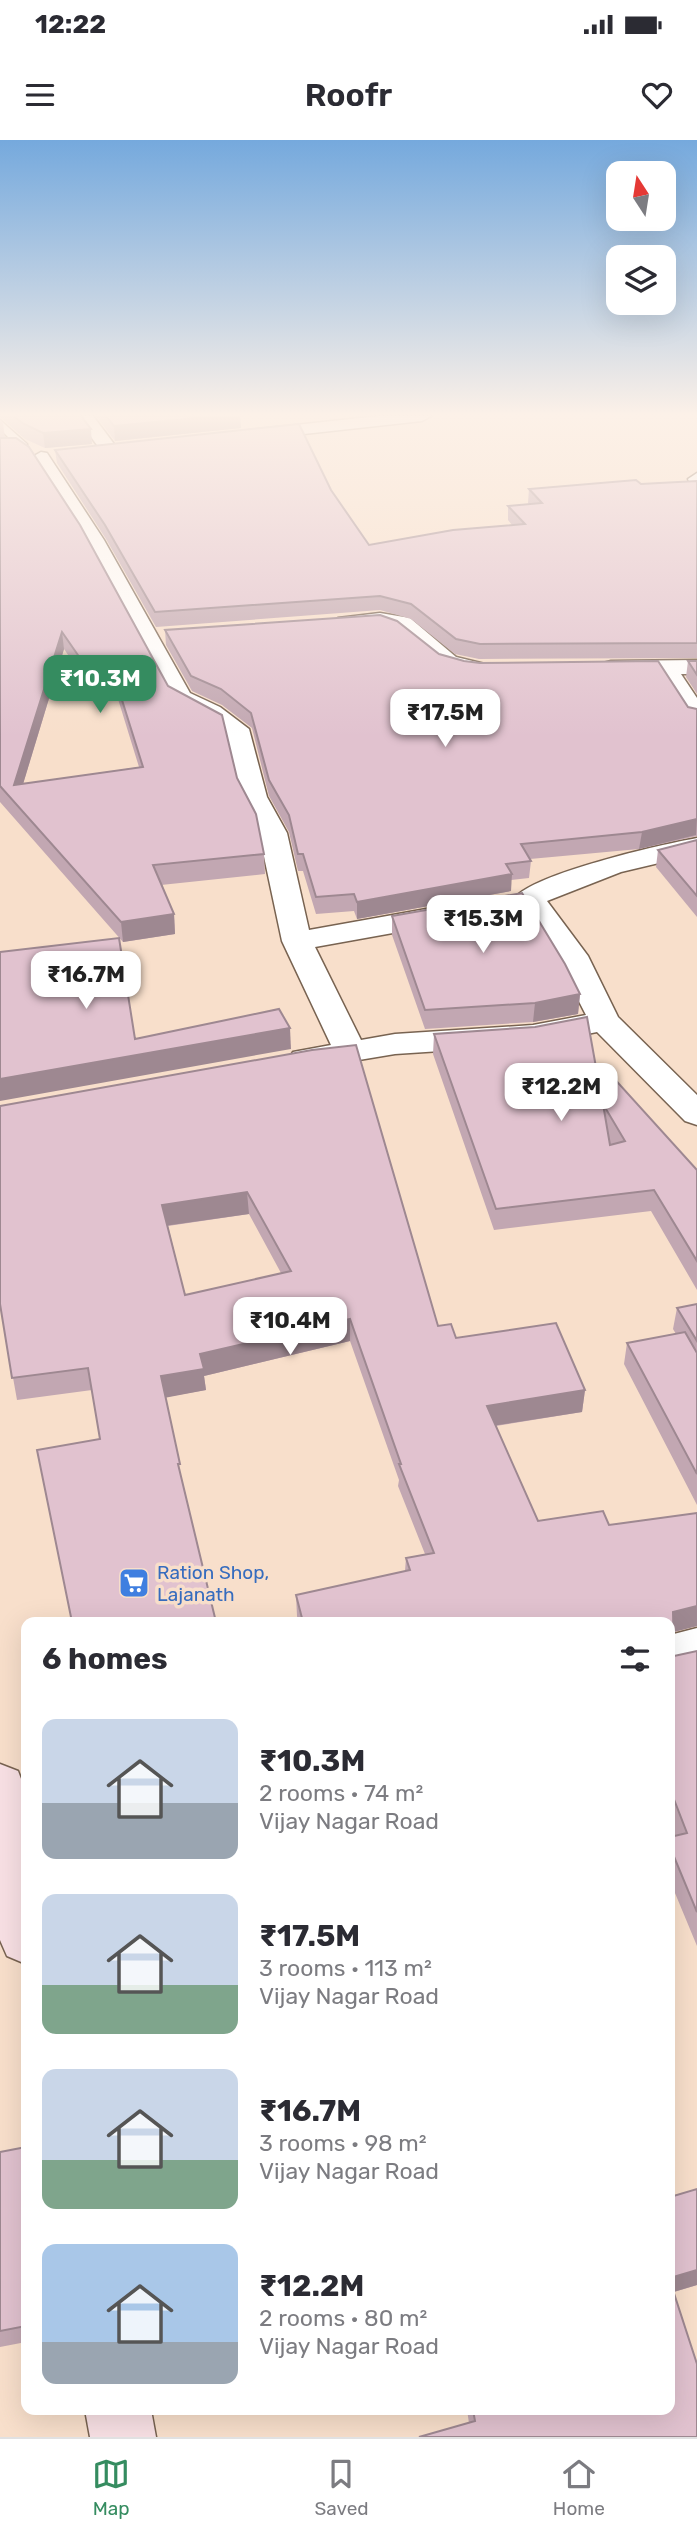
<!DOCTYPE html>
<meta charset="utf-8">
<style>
body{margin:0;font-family:Rubik,sans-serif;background:#f7f7f7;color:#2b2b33;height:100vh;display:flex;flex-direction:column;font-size:26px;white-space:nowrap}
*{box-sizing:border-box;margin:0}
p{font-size:23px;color:#7c7c81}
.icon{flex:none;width:38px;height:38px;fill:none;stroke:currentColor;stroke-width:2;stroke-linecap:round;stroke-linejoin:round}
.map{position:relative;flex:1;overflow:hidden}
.drawer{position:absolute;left:21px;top:1477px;width:654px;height:798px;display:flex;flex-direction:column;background:#fff;border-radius:14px;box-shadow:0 7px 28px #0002}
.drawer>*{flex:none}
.needle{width:46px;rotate:348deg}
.controls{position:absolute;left:606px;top:21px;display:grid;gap:14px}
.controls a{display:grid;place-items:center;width:70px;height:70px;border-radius:14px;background:#fff;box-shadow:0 7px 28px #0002;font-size:35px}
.price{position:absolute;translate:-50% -60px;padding:0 16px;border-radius:14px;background:#fff;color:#222;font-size:23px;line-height:46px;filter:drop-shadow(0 2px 4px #0008)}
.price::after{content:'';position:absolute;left:50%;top:42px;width:21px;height:16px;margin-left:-10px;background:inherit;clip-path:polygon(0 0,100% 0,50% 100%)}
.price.selected{background:#358c60;color:#fff}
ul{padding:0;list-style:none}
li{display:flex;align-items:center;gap:21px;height:175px;padding:0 21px}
li span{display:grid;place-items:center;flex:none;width:196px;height:140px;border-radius:14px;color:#555}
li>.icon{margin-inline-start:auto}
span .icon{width:84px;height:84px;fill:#fffc;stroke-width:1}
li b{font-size:30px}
h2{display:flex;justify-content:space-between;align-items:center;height:84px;padding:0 21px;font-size:30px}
.status{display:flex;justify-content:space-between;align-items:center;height:49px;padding:0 35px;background:#fff;direction:ltr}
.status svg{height:19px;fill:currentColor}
header{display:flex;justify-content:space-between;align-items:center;height:91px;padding:0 21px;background:#fff;font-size:32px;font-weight:600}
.dock{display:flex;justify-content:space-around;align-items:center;height:98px;border-top:2px solid #e1e1e2;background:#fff;font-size:19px;color:#7c7c81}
.dock a{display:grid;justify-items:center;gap:4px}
.dock .selected{color:#358c60}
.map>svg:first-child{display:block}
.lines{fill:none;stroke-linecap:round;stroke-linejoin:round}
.lane-casing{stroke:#786351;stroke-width:3}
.street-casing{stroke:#786351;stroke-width:3}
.secondary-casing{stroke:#786351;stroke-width:3}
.lane{fill:#fff;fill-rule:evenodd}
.street{fill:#fff;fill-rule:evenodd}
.secondary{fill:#f8e0e4;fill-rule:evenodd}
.wall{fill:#c2a7b2;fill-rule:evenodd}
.shaded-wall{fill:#9e8891}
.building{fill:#e1c2cf;stroke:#9e8891;stroke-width:2;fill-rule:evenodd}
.labels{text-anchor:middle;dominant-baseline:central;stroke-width:7;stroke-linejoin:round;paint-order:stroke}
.shop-label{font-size:19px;fill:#366cbe;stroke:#f8dfcb;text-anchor:start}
</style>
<div class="status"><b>12:22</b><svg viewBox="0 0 49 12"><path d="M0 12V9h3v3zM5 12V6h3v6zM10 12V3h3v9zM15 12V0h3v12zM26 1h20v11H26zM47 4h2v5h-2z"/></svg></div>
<header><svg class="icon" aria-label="menu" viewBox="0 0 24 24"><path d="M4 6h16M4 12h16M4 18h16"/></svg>Roofr<svg class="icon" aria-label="heart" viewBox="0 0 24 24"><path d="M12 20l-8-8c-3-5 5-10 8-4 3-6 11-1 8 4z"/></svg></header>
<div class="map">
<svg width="697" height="2297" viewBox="0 0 697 2297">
<rect width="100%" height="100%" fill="#f8dfcb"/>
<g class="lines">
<!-- lane casing -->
<g class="lane-casing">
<polygon id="lane" points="0,280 27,304 27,308 19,308 0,289"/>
</g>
<!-- street casing -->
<g class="street-casing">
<g id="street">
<polygon points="76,276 93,276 117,308 114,312 102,312"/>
<polygon points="378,276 431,276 422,281 249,300 240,295 249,290"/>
<path d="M 41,312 L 47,313 L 104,400 L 190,553 L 220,567 L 249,589 L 267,657 L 287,693 L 309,790 L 443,766 L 453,769 L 458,775 L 453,781 L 443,784 L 315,807 L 361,900 L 395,894 L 533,885 L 586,875 L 549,803 L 514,759 C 531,734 663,704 697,698 L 697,714 L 621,732 L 547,761 L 588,816 L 618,877 L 697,955 L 697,985 L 685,981 L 597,892 L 533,905 L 395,914 L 305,929 L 293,926 L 289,919 L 293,912 L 331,905 L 282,801 L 259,693 L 241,657 L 225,592 C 213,584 175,567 169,558 L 84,400 L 41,335 L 32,317 Z"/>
<polygon points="697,333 697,346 690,344 688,339"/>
<path d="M 380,473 L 410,478 L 456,517 L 485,524 L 489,529 L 485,534 C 476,536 468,534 459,532 C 427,524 422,505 397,490 C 380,480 356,492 338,488 L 335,483 L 338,478 Z"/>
<polygon points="697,520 697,534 681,534 697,558 697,583 688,581 658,534 603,533 599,528 603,523 611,521"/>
<polygon points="697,1488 697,1528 670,1535 670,1495"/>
</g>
</g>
<!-- secondary casing -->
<g class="secondary-casing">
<g id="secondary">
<polygon points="0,1624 18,1631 26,1652 26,1824 7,1816 0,1800"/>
<polygon points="85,2270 151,2270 156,2297 90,2297"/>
</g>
</g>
<!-- lane -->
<use href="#lane" class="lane"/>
<!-- street -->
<use href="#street" class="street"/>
<!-- secondary -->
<use href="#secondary" class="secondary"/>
</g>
<!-- wall -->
<g class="wall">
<polygon points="0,276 81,276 92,304 45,308 25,299 0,277"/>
<polygon points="96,276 240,276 241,288 115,301"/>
<path d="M 0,279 L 3,283 L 5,298 L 168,546 L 237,638 L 264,714 L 265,734 L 161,745 L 174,774 L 175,794 L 123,802 L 0,662 ZM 64,509 L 100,562 L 118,559 L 139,627 L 23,644 Z"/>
<polygon points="55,310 331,350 369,405 512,385 508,380 508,366 529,364 528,363 529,349 697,341 697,518 479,519 455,514 411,479 380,470 156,487 106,399 57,323"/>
<polygon points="165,490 439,514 464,521 697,569 697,696 639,709 530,719 531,721 529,738 511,740 511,751 357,779 354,771 316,774 303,731 298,731 289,692 269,656 252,588 222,565 192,551 166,505"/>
<polygon points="688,521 697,521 697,554 686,537"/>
<polygon points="697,700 697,777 656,727 658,710"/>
<polygon points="392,776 580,854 578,874 533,882 425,889 392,795"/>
<polygon points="434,894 599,944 697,1030 697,1150 651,1071 494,1090 433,914"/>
<path d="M 312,910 L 438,1186 L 456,1198 L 585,1250 L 582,1272 L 496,1286 L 538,1381 L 609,1385 L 697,1486 L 673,1492 L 674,1516 L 697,1511 L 697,1806 L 670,1741 L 670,1697 L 675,1696 L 670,1684 L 670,1482 L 298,1482 L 297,1476 L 296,1455 L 405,1431 L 406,1418 L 425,1414 L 398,1346 L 399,1340 L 350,1201 L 204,1236 L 206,1250 L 166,1257 L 100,1299 L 92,1250 L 17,1260 L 1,1170 L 0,1170 L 0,966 ZM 249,1074 L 281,1133 L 185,1155 L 168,1086 Z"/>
<polygon points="697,1164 697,1365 624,1224 627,1203 676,1194 673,1189 677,1168"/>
<polygon points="26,2007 26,2202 0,2207 0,2012"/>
<polygon points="697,2049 697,2145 674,2152 697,2224 697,2297 419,2297 469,2283 467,2270 670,2270 670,2057"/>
</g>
<!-- shaded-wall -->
<g class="shaded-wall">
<polygon points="216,276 240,276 241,288 115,301 114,286"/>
<polygon points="91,289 92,304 45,308 43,293"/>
<polygon points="62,492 64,509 17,664 14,645"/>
<polygon points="116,541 118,559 100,562 98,544"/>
<polygon points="697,679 696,695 639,709 642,692"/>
<polygon points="512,734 511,751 357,779 357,762"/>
<polygon points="174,774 175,794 123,802 121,782"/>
<polygon points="580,854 578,874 533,882 535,863"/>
<polygon points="290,888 291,909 0,961 0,939"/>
<polygon points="247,1052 249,1074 164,1086 162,1065"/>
<polygon points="350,1179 350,1201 204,1236 206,1250 164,1258 161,1236 200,1214"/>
<polygon points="585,1250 582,1272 485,1287 487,1266"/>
<polygon points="697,1466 697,1486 670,1493 673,1472"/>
<polygon points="697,2130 697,2145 670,2153 670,2138"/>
</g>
<!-- building -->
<g class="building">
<polygon points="13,276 81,276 91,289 43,293 24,284"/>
<polygon points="106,276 216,276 114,286"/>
<polygon points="299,284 331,350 369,405 453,390 525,384 508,366 542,363 529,349 636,340 641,344 697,341 697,503 480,504 456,499 411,464 380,456 155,472 105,385 55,310"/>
<path d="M 0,298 L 16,298 L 29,307 L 80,385 L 168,546 L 222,575 L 237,638 L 256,674 L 264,714 L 153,725 L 174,774 L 121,782 L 0,646 ZM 62,492 L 98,544 L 116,541 L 143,627 L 14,645 Z"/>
<polygon points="380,475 397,481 439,514 464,521 480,523 658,521 688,567 697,569 697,679 642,692 521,704 531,721 506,724 512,734 357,762 354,754 316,757 303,714 298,714 289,675 269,640 251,573 221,549 191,536 165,490"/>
<polygon points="688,521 697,521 697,535"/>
<polygon points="697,700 697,756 658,710"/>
<polygon points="522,753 565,824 580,854 535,863 425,870 392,776"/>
<polygon points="119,798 135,899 279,869 290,888 0,939 0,812"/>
<path d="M 587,877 L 599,944 L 611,935 L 697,1030 L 697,1121 L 654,1050 L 496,1069 L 434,894 L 535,887 ZM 603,964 L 625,1001 L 610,1005 Z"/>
<path d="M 356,905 L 438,1186 L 451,1184 L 456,1198 L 556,1183 L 585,1250 L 487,1266 L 538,1381 L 603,1371 L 609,1385 L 697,1373 L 697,1466 L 673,1472 L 674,1516 L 697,1511 L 697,1772 L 670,1707 L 670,1697 L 687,1693 L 670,1649 L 670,1482 L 303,1482 L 296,1455 L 410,1430 L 406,1418 L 434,1413 L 399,1324 L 401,1324 L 350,1179 L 200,1214 L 204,1229 L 161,1236 L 180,1324 L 178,1324 L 216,1482 L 72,1482 L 37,1310 L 100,1299 L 88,1228 L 12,1238 L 0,1164 L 0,966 L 312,910 ZM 247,1052 L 291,1131 L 185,1155 L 162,1065 Z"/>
<polygon points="697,1164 697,1201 677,1168"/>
<polygon points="685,1192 697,1213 697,1334 627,1203"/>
<polygon points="26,2007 26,2186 0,2191 0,2012"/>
<polygon points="697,2049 697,2130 670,2138 670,2057"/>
<polygon points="670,2141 697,2224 697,2297 419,2297 475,2281 473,2270 670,2270"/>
</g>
<!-- sky -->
<linearGradient id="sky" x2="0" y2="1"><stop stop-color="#75a9dd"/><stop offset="0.46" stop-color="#fcf1e8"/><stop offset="1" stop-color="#fcf1e8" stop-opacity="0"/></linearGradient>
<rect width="697" height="597" fill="url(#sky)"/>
<!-- icons -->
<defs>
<g id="supermarket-square" transform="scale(1.575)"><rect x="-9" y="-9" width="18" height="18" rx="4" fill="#3f7fe0" stroke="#f8dfcb"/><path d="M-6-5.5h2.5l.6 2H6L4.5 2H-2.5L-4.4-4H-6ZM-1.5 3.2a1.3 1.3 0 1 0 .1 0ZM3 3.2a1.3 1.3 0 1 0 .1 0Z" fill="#fff"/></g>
</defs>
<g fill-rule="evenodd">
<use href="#supermarket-square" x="134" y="1443"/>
</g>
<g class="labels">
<!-- shop labels -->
<g class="shop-label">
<text x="157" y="1432">Ration Shop,<tspan x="157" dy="22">Lajanath</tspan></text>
</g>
</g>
</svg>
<div class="controls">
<a><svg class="needle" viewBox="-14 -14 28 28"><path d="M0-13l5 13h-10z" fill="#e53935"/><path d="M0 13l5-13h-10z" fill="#7c7c81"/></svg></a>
<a><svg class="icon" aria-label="layers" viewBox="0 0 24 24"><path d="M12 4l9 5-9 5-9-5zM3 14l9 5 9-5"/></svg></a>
</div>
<b class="price selected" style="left:100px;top:575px">₹10.3M</b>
<b class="price" style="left:445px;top:609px">₹17.5M</b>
<b class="price" style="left:483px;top:815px">₹15.3M</b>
<b class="price" style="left:86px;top:871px">₹16.7M</b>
<b class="price" style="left:561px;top:983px">₹12.2M</b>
<b class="price" style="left:290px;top:1217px">₹10.4M</b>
<section class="drawer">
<h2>6 homes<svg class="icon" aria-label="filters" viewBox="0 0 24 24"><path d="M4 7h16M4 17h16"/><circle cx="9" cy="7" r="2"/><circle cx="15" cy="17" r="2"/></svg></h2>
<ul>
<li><span style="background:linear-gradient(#c9d6e8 60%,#9aa5b1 0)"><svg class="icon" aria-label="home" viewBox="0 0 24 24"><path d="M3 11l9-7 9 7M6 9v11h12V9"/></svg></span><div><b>₹10.3M</b><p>2 rooms · 74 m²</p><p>Vijay Nagar Road</p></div></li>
<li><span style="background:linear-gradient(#c9d6e8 65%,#7fa58c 0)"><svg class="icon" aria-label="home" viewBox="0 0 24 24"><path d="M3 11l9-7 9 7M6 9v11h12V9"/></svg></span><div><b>₹17.5M</b><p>3 rooms · 113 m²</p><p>Vijay Nagar Road</p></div></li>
<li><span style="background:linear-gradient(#c9d6e8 65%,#7fa58c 0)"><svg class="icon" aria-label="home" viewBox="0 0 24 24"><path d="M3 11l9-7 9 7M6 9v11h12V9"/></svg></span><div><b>₹16.7M</b><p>3 rooms · 98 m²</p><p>Vijay Nagar Road</p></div></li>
<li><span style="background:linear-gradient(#a9c7e8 70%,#9aa5b1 0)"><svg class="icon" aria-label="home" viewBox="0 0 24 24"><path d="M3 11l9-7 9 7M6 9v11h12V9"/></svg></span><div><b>₹12.2M</b><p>2 rooms · 80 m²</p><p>Vijay Nagar Road</p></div></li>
</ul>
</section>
</div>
<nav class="dock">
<a class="selected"><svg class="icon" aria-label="map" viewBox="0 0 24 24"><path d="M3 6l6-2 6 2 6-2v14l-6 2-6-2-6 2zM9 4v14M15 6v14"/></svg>Map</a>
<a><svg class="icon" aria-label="saved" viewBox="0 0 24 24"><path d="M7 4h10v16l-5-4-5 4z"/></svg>Saved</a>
<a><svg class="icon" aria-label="home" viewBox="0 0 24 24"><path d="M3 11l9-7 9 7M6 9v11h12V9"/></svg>Home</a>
</nav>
